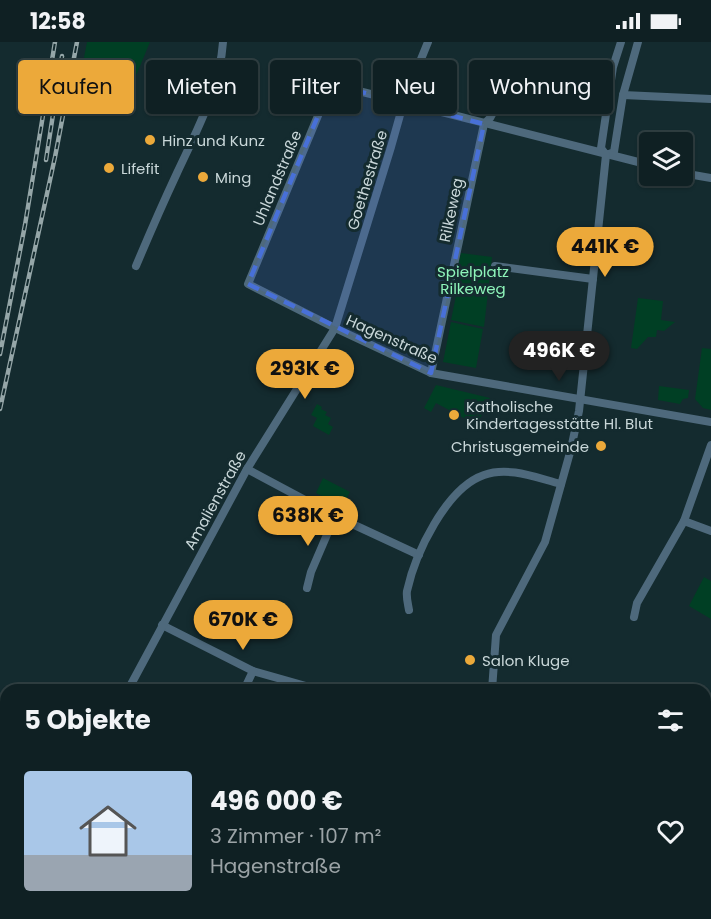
<!DOCTYPE html>
<html lang="de">
<meta charset="utf-8">
<style>
body{margin:0;font-family:Poppins,sans-serif;background:#1d2d30;color:#f1f3f6;height:100vh;display:flex;flex-direction:column;font-size:22px;white-space:nowrap}
*{box-sizing:border-box;margin:0}
p{font-size:20px;color:#9ba3a6}
.icon{flex:none;width:33px;height:33px;fill:none;stroke:currentColor;stroke-width:2;stroke-linecap:round;stroke-linejoin:round}
.map{position:relative;flex:1;overflow:hidden}
.details{position:absolute;left:0px;top:642px;width:711px;height:236px;display:flex;flex-direction:column;background:#0f2023;border-radius:18px 18px 0 0;box-shadow:0 2px 4px #0004,0 0 0 2px #2f3e41}
.details>*{flex:none}
.guide{position:absolute;left:18px;top:18px;width:675px;height:54px;display:flex;gap:12px}
.controls{position:absolute;left:639px;top:90px;display:grid;gap:12px}
.controls a{display:grid;place-items:center;width:54px;height:54px;border-radius:6px;background:#0f2023;box-shadow:0 2px 4px #0004,0 0 0 2px #2f3e41;font-size:30px}
.price{position:absolute;translate:-50% -51px;padding:0 14px;border-radius:21px;background:#eca93a;color:#111;font-size:20px;line-height:39px;filter:drop-shadow(0 2px 3px #0008)}
.price::after{content:'';position:absolute;left:50%;top:36px;width:18px;height:14px;margin-left:-9px;background:inherit;clip-path:polygon(0 0,100% 0,50% 100%)}
.price.on{background:#222;color:#fff}
ul{padding:0;list-style:none}
li{display:flex;align-items:center;gap:18px;height:150px;padding:0 24px}
li span{display:grid;place-items:center;flex:none;width:168px;height:120px;border-radius:6px;color:#555}
li>.icon{margin-inline-start:auto}
span .icon{width:72px;height:72px;fill:#fffc;stroke-width:1}
li b{font-size:26px}
h2{display:flex;justify-content:space-between;align-items:center;height:72px;padding:0 24px;font-size:26px}
.pill{padding:0 21px;border-radius:6px;background:#0f2023;box-shadow:0 2px 4px #0004,0 0 0 2px #2f3e41;font-size:21px;line-height:54px}
.pill.on{background:#eca93a;color:#111}
.status{display:flex;justify-content:space-between;align-items:center;height:42px;padding:0 30px;background:#0f2023;direction:ltr}
.status svg{height:16px;fill:currentColor}
.map>svg:first-child{display:block}
.green{fill:#003f24}
.lines{fill:none;stroke-linecap:round;stroke-linejoin:round}
.street{stroke:#4e697c;stroke-width:8}
.rail-casing{stroke:#95a6a8;stroke-width:4.5}
.rail{stroke:#142b2f;stroke-width:2;stroke-dasharray:7;stroke-linecap:butt}
.marked{fill:#4870d8;fill-opacity:0.2;stroke:#4870d8;stroke-width:4.5;stroke-dasharray:12 8;stroke-linejoin:round}
.poi-dot{fill:#eca93a;stroke:#142b2f;stroke-width:2}
.labels{text-anchor:middle;dominant-baseline:central;stroke-width:6;stroke-linejoin:round;paint-order:stroke}
.poi-label{font-size:15px;fill:#c9d7d9;stroke:#142b2f;text-anchor:start}
.street-label{font-size:15px;fill:#c9d7d9;stroke:#142b2f}
.park-label{font-size:15px;fill:#8ef5ba;stroke:#142b2f}
</style>
<div class="status"><b>12:58</b><svg viewBox="0 0 49 12"><path d="M0 12V9h3v3zM5 12V6h3v6zM10 12V3h3v9zM15 12V0h3v12zM26 1h20v11H26zM47 4h2v5h-2z"/></svg></div>
<div class="map">
<svg width="711" height="877" viewBox="0 0 711 877">
<rect width="100%" height="100%" fill="#142b2f"/>
<!-- green -->
<g class="green">
<polygon points="87,0 150,0 121,70 77,51"/>
<polygon points="461,211 492,215 484,285 451,278 457,249 454,244"/>
<polygon points="638,256 663,259 661,278 675,280 664,289 657,288 656,295 648,295 637,307 631,306"/>
<polygon points="451,280 483,287 476,326 443,320"/>
<polygon points="702,306 711,307 711,368 703,366 695,357"/>
<polygon points="436,343 490,356 477,383 436,361 431,370 424,366"/>
<polygon points="659,344 689,348 688,356 683,357 680,362 658,358"/>
<polygon points="317,362 322,365 321,367 327,370 325,373 331,376 328,382 333,385 329,393 313,384 317,376 311,373"/>
<polygon points="323,436 350,450 342,465 316,451"/>
<polygon points="704,535 711,539 711,577 689,564"/>
<polygon points="86,872 346,872 343,877 96,877"/>
</g>
<g class="lines">
<!-- street -->
<g class="street">
<polyline points="623,53 711,57"/>
<polyline points="607,113 614,110 623,53 638,0"/>
<polyline points="650,123 335,43 327,52 248,242 335,286 431,331 711,380"/>
<polyline points="682,131 711,136"/>
<path d="M 136,224 C 149,193 163,161 177,131 C 196,90 220,46 223,0"/>
<polyline points="495,224 593,237"/>
<polyline points="431,331 484,82 490,76 502,54 533,37 539,25"/>
<polyline points="247,427 335,474 419,513"/>
<polyline points="684,479 711,489"/>
<polyline points="307,546 311,530 335,474"/>
<path d="M 409,568 C 408,562 406,555 407,549 C 415,512 446,446 484,433 C 509,424 537,436 561,442"/>
<polyline points="634,575 637,561 684,479 711,403"/>
<polyline points="162,583 253,629 320,648"/>
<polyline points="128,648 247,427 335,286 391,105 404,59 428,0"/>
<polyline points="244,648 253,629"/>
<polyline points="492,648 496,593 545,500 571,407 579,369 606,113 601,106 613,25 621,0"/>
<polyline points="705,664 711,665"/>
<polyline points="72,872 83,877"/>
<polyline points="446,872 458,877"/>
<polyline points="569,872 581,877"/>
<polyline points="9,877 12,872"/>
<polyline points="351,877 354,872"/>
<polyline points="498,877 501,872"/>
<polyline points="621,877 624,872"/>
</g>
<!-- rail casing -->
<g class="rail-casing">
<g id="rail">
<polyline points="46,118 62,14"/>
<polyline points="0,312 25,183 55,0"/>
<polyline points="0,367 55,115 77,0"/>
</g>
</g>
<!-- rail -->
<use href="#rail" class="rail"/>
</g>
<!-- marked area -->
<path class="marked" d="M 335,43 L 484,82 L 431,331 L 248,242 L 327,52 Z"/>
<!-- markers -->
<g class="poi-dot">
<circle cx="150" cy="98" r="6"/>
<circle cx="109" cy="126" r="6"/>
<circle cx="203" cy="135" r="6"/>
<circle cx="454" cy="373" r="6"/>
<circle cx="601" cy="404" r="6"/>
<circle cx="470" cy="618" r="6"/>
</g>
<g class="labels">
<!-- poi labels -->
<g class="poi-label">
<text x="162" y="98">Hinz und Kunz</text>
<text x="121" y="126">Lifefit</text>
<text x="215" y="135">Ming</text>
<text x="466" y="364">Katholische<tspan x="466" dy="17">Kindertagesstätte Hl. Blut</tspan></text>
<text x="589" y="404" text-anchor="end">Christusgemeinde</text>
<text x="482" y="618">Salon Kluge</text>
</g>
<!-- street labels -->
<g class="street-label">
<text transform="translate(277 136) rotate(-67)">Uhlandstraße</text>
<text transform="translate(367 138) rotate(-73)">Goethestraße</text>
<text transform="translate(451 168) rotate(-78)">Rilkeweg</text>
<text transform="translate(392 297) rotate(24)">Hagenstraße</text>
<text transform="translate(215 458) rotate(-61)">Amalienstraße</text>
</g>
<!-- park labels -->
<g class="park-label">
<text x="473" y="229">Spielplatz<tspan x="473" dy="17">Rilkeweg</tspan></text>
</g>
</g>
</svg>
<div class="controls">
<a><svg class="icon" aria-label="layers" viewBox="0 0 24 24"><path d="M12 4l9 5-9 5-9-5zM3 14l9 5 9-5"/></svg></a>
</div>
<b class="price" style="left:605px;top:236px">441K €</b>
<b class="price on" style="left:559px;top:340px">496K €</b>
<b class="price" style="left:305px;top:358px">293K €</b>
<b class="price" style="left:308px;top:505px">638K €</b>
<b class="price" style="left:243px;top:609px">670K €</b>
<div class="guide">
<a class="pill on">Kaufen</a>
<a class="pill">Mieten</a>
<a class="pill">Filter</a>
<a class="pill">Neu</a>
<a class="pill">Wohnung</a>
</div>
<section class="details">
<h2>5 Objekte<svg class="icon" aria-label="filters" viewBox="0 0 24 24"><path d="M4 7h16M4 17h16"/><circle cx="9" cy="7" r="2"/><circle cx="15" cy="17" r="2"/></svg></h2>
<ul>
<li><span style="background:linear-gradient(#a9c7e8 70%,#9aa5b1 0)"><svg class="icon" aria-label="home" viewBox="0 0 24 24"><path d="M3 11l9-7 9 7M6 9v11h12V9"/></svg></span><div><b>496 000 €</b><p>3 Zimmer · 107 m²</p><p>Hagenstraße</p></div><svg class="icon" aria-label="heart" viewBox="0 0 24 24"><path d="M12 20l-8-8c-3-5 5-10 8-4 3-6 11-1 8 4z"/></svg></li>
</ul>
</section>
</div>
